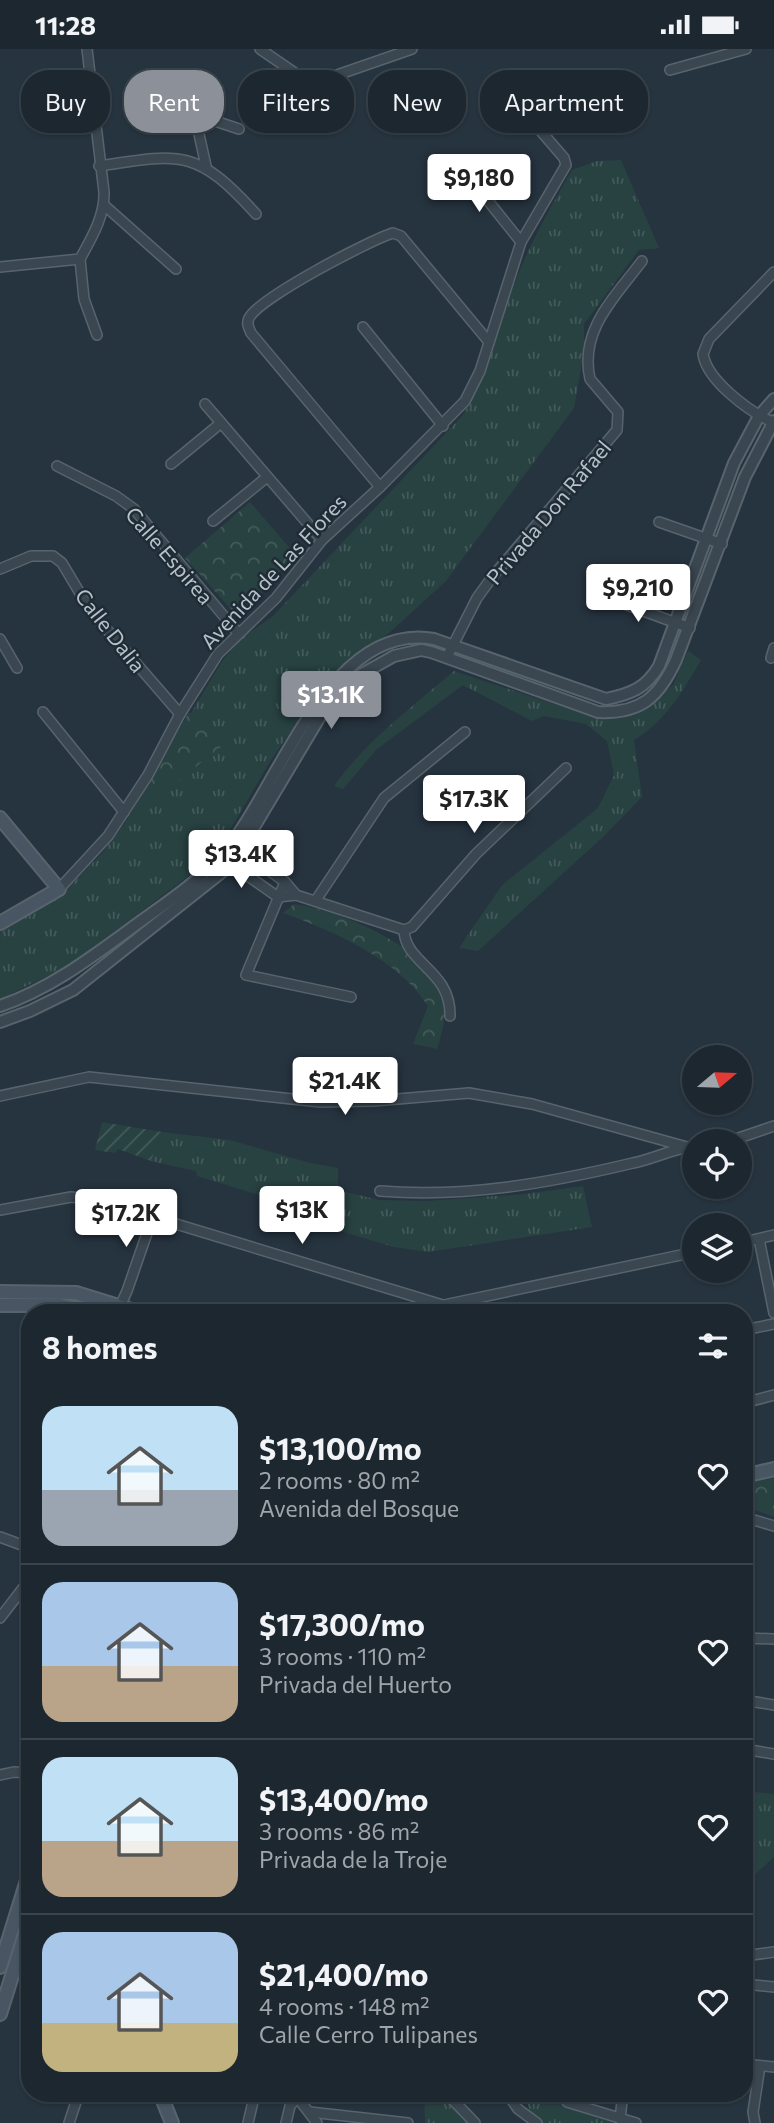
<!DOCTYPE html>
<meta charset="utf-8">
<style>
body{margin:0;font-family:Commissioner,sans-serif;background:#252f38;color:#f1f3f6;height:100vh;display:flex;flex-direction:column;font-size:26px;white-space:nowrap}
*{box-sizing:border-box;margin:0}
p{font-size:23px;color:#a0a5ab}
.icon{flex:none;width:38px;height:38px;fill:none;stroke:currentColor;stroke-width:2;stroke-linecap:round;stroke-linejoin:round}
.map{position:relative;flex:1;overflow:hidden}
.side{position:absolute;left:21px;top:1255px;width:732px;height:798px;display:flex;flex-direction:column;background:#1c2730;border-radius:28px;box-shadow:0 2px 5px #0004,0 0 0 2px #3a444c}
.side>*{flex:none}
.hud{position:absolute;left:21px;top:21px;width:733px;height:63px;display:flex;gap:14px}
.needle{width:46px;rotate:71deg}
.controls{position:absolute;left:682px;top:996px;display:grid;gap:14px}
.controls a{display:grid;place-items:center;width:70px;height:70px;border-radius:50%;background:#1c2730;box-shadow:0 2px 5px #0004,0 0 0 2px #3a444c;font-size:35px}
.price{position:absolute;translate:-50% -60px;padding:0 16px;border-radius:7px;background:#fff;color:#222;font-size:23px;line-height:46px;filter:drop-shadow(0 2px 4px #0008)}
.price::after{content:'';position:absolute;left:50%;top:42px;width:21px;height:16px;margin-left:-10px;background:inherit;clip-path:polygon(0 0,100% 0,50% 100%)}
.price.selected{background:#8c9099;color:#fff}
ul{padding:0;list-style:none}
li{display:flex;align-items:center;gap:21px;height:175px;padding:0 21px}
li+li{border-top:2px solid #3a444c}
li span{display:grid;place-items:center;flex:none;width:196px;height:140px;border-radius:21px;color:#555}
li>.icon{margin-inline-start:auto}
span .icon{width:84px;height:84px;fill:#fffc;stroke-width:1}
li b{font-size:30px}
h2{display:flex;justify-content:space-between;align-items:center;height:84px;padding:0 21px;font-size:30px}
.tag{padding:0 24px;border-radius:28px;background:#1c2730;box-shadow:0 2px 5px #0004,0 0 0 2px #3a444c;font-size:24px;line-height:63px}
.tag.selected{background:#8c9099;color:#fff}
.status{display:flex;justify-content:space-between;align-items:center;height:49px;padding:0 35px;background:#1c2730;direction:ltr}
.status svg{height:19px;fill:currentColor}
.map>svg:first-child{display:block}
.grass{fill:url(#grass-tufts)}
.park{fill:url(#park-crowns)}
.garden{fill:url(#garden-furrows)}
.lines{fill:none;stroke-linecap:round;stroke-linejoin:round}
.minor-casing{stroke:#58646d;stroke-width:12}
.tertiary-casing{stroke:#58646d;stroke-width:14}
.secondary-casing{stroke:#58646d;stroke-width:16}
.minor{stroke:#3a4650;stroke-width:9}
.tertiary{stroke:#3a4650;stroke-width:10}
.secondary{stroke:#485563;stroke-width:12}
.labels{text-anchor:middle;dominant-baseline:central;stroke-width:5;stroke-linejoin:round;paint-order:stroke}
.street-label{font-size:21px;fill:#b7c1ca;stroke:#1f2b35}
</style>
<div class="status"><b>11:28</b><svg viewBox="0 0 49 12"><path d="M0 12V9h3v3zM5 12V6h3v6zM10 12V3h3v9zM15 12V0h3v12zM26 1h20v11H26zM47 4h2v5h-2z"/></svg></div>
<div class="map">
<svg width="774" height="2074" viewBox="0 0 774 2074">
<defs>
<pattern id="grass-tufts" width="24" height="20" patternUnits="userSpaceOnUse" patternTransform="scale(1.75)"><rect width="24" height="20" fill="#284141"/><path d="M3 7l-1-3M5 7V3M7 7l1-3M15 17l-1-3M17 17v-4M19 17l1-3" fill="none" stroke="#455b5b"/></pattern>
<pattern id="park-crowns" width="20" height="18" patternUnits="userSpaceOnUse" patternTransform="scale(1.75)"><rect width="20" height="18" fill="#284141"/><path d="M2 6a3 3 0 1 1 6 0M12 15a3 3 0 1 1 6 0" fill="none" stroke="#455b5b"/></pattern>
<pattern id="garden-furrows" width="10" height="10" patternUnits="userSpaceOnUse" patternTransform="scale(1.75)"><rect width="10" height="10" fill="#284141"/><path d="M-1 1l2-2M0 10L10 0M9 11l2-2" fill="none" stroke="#455b5b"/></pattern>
</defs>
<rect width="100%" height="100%" fill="#263440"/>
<!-- grass -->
<g class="grass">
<path d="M 621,111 L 659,199 L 639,201 L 584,275 L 584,302 L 574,359 L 446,532 L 389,584 L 326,631 L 271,711 L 231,779 L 202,817 L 68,917 L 0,950 L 0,882 L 61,846 L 102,804 L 125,774 L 221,614 L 238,592 L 273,567 L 463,366 C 487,325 497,280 514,236 C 529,195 551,158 572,121 L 597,112 Z"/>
<path d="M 688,602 L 701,611 C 682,643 666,672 634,691 L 642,748 L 604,787 L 478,902 L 459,899 L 502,836 L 598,759 L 614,726 L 607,692 L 586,675 L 544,667 L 532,672 L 463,636 L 377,700 L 343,740 L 334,737 C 366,692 412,658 454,622 L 596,669 L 621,669 L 651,654 L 673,636 Z"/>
<polygon points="162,1083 230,1091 310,1114 338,1119 338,1141 379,1151 426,1152 524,1145 583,1137 592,1178 428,1203 394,1198 340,1182 342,1175 299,1158 197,1127 196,1122 151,1112"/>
<polygon points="744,1742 774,1745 774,1808 752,1828 744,1830"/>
<polygon points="424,2044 438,2044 467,2074 425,2074"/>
<polygon points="527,2051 558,2055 619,2074 542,2074 530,2065"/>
</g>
<!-- park -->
<g class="park">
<polygon points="250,453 294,504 271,535 238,568 185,509"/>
<polygon points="189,663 221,698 125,774"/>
<path d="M 294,855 C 339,861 412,893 439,932 C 451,950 443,981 437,1000 L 413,995 L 428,957 C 398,910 333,882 283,864 Z"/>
<polygon points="774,1428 774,1468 744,1457 744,1434"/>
</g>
<!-- garden -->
<polygon class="garden" points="102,1073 162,1083 151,1112 118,1100 115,1104 95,1101"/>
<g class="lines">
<!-- minor casing -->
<g class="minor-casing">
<g id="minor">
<polyline points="260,0 311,35 412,0"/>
<polyline points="670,21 746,0"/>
<polyline points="179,31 193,58 206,117"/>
<polyline points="311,35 330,78"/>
<polyline points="197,73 215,72 239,80"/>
<path d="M 99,117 C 182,104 197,100 256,165"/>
<polyline points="461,118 521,193"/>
<polyline points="104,156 176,220"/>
<polyline points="80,210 84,250 97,286"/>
<path d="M 0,218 L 80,210 C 91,190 105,167 104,143 L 87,0"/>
<path d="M 774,223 L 709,290 L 703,305 C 707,332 750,363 774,374"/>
<polyline points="363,278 443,377"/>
<polyline points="205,355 322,491"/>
<polyline points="171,415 221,374"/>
<polyline points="57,417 116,447 134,460 238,584"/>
<path d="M 380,438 L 251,284 C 249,279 246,275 249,269 C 259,249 370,191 393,184 L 401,187 L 489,293"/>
<polyline points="213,472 267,428"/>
<polyline points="659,473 722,495"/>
<polyline points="0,520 31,507 53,507 62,514 90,561 180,665"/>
<polyline points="597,545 690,579"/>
<polyline points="0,590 17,619"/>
<path d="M 447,608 L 477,549 L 493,527 L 617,381 L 618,363 L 590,330 C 579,281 615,248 642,212"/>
<polyline points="771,609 774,599"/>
<polyline points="43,663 124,763"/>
<polyline points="235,797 285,833 296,846"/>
<polyline points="221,808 278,848 296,846 404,881"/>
<polyline points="285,833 246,926 351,948"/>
<polyline points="59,840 108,787 148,726 180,665 218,605 276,549 322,491 380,438 465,352 480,322 521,193 566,116 564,109 527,66"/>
<polyline points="316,851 384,749 465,683"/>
<polyline points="404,881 412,878 476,805 566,719"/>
<path d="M 404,881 C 405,915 451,921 450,967"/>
<polyline points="0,1047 89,1028 320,1053 374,1052 469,1044 532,1055 687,1098"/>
<polyline points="730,1092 774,1077"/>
<path d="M 380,1142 C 466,1149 549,1134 633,1114 C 654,1110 674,1099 695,1097"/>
<polyline points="0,1161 71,1148 97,1151 469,1264"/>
<polyline points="759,1190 774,1264"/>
<polyline points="740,1194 774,1186"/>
<polyline points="444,1256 695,1203"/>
<polyline points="117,1264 127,1242 153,1167"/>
<polyline points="744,1281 774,1275"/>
<polyline points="744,1354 774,1346"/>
<polyline points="744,1468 774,1477"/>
<polyline points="0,1488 30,1499"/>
<polyline points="0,1569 30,1530"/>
<polyline points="744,1589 774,1590"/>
<polyline points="744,1651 774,1656"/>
<polyline points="744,1700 774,1705"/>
<polyline points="0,1726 14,1723 30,1724"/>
<polyline points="744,1907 774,1903"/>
<polyline points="744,1935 774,1938"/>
<polyline points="744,2015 774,2018"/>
<polyline points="294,2044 317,2074"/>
<polyline points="446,2044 475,2074"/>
<polyline points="507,2044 518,2060 537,2074"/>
<polyline points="567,2053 636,2074"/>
<polyline points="310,2063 408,2074"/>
<polyline points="620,2070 623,2044"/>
<polyline points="69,2074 79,2044"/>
<polyline points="248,2074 255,2044"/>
<polyline points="286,2074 290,2057 300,2045"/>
<polyline points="755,2074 753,2063 760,2017"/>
</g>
</g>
<!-- tertiary casing -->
<g class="tertiary-casing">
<g id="tertiary">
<path d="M 0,957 C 53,939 97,904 141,872 C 169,852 200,831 223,805 C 278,742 328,571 434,590 L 606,650 C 631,645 646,639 659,617 L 734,414 L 759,367 L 774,350"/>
<path d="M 0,973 L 30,962 L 73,941 L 232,815 L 324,661 L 362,625 L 394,607 L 421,601 L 431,603 L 598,663 C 641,665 659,648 676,611 L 745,428 L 774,372"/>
</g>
</g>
<!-- secondary casing -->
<g class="secondary-casing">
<g id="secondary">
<polyline points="0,769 59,840 0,874"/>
<polyline points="0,1243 76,1244 141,1264"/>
<polyline points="0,1256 59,1256 94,1264"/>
<polyline points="744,1427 774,1420"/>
<polyline points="0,1918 30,1822"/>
<polyline points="0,1965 30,1869"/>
<polyline points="160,2044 172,2074"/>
</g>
</g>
<!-- minor -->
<use href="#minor" class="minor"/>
<!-- tertiary -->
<use href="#tertiary" class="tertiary"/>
<!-- secondary -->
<use href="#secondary" class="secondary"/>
</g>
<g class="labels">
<!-- street labels -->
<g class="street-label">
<text transform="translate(548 463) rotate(-50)">Privada Don Rafael</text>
<text transform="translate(170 506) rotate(49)">Calle Espirea</text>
<text transform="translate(273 522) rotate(-47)">Avenida de Las Flores</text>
<text transform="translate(111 581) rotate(52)">Calle Dalia</text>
</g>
</g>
</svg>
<div class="controls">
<a><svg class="needle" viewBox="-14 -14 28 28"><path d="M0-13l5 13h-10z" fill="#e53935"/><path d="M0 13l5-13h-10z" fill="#a0a5ab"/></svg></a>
<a><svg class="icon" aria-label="locate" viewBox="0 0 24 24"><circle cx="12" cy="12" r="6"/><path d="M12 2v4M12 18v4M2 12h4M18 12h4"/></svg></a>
<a><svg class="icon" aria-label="layers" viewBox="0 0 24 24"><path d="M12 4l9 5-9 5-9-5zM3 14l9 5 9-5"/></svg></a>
</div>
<b class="price" style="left:479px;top:165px">$9,180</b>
<b class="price" style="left:638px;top:575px">$9,210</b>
<b class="price selected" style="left:331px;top:682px">$13.1K</b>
<b class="price" style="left:474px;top:786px">$17.3K</b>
<b class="price" style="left:241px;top:841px">$13.4K</b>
<b class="price" style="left:345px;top:1068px">$21.4K</b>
<b class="price" style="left:302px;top:1197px">$13K</b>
<b class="price" style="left:126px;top:1200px">$17.2K</b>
<div class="hud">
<a class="tag">Buy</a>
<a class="tag selected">Rent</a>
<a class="tag">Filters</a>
<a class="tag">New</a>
<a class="tag">Apartment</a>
</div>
<section class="side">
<h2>8 homes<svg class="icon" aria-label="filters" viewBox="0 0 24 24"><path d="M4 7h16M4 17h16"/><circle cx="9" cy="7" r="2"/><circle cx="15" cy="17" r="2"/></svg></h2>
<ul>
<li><span style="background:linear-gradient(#bfe0f5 60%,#9aa5b1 0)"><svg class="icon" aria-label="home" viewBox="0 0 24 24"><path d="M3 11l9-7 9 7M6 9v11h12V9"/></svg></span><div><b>$13,100/mo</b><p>2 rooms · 80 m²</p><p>Avenida del Bosque</p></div><svg class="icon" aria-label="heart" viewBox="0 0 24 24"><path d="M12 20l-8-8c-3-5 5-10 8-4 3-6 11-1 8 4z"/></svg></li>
<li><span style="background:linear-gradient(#a9c7e8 60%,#b9a48a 0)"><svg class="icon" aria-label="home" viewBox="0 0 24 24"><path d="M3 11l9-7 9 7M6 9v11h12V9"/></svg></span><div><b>$17,300/mo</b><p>3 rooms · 110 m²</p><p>Privada del Huerto</p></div><svg class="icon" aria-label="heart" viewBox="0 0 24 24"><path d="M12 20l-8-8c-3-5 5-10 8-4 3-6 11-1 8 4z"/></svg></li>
<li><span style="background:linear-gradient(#bfe0f5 60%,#b9a48a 0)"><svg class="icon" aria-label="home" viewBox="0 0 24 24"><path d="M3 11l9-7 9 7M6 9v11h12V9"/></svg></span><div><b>$13,400/mo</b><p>3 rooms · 86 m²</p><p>Privada de la Troje</p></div><svg class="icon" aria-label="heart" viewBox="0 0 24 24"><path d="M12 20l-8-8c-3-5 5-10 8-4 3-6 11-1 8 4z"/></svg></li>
<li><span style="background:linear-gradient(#a9c7e8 65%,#c2b280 0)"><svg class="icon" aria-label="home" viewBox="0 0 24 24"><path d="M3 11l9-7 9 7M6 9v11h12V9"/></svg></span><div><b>$21,400/mo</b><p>4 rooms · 148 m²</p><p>Calle Cerro Tulipanes</p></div><svg class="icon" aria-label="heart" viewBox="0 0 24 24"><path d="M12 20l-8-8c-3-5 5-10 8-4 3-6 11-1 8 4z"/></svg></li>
</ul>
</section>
</div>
